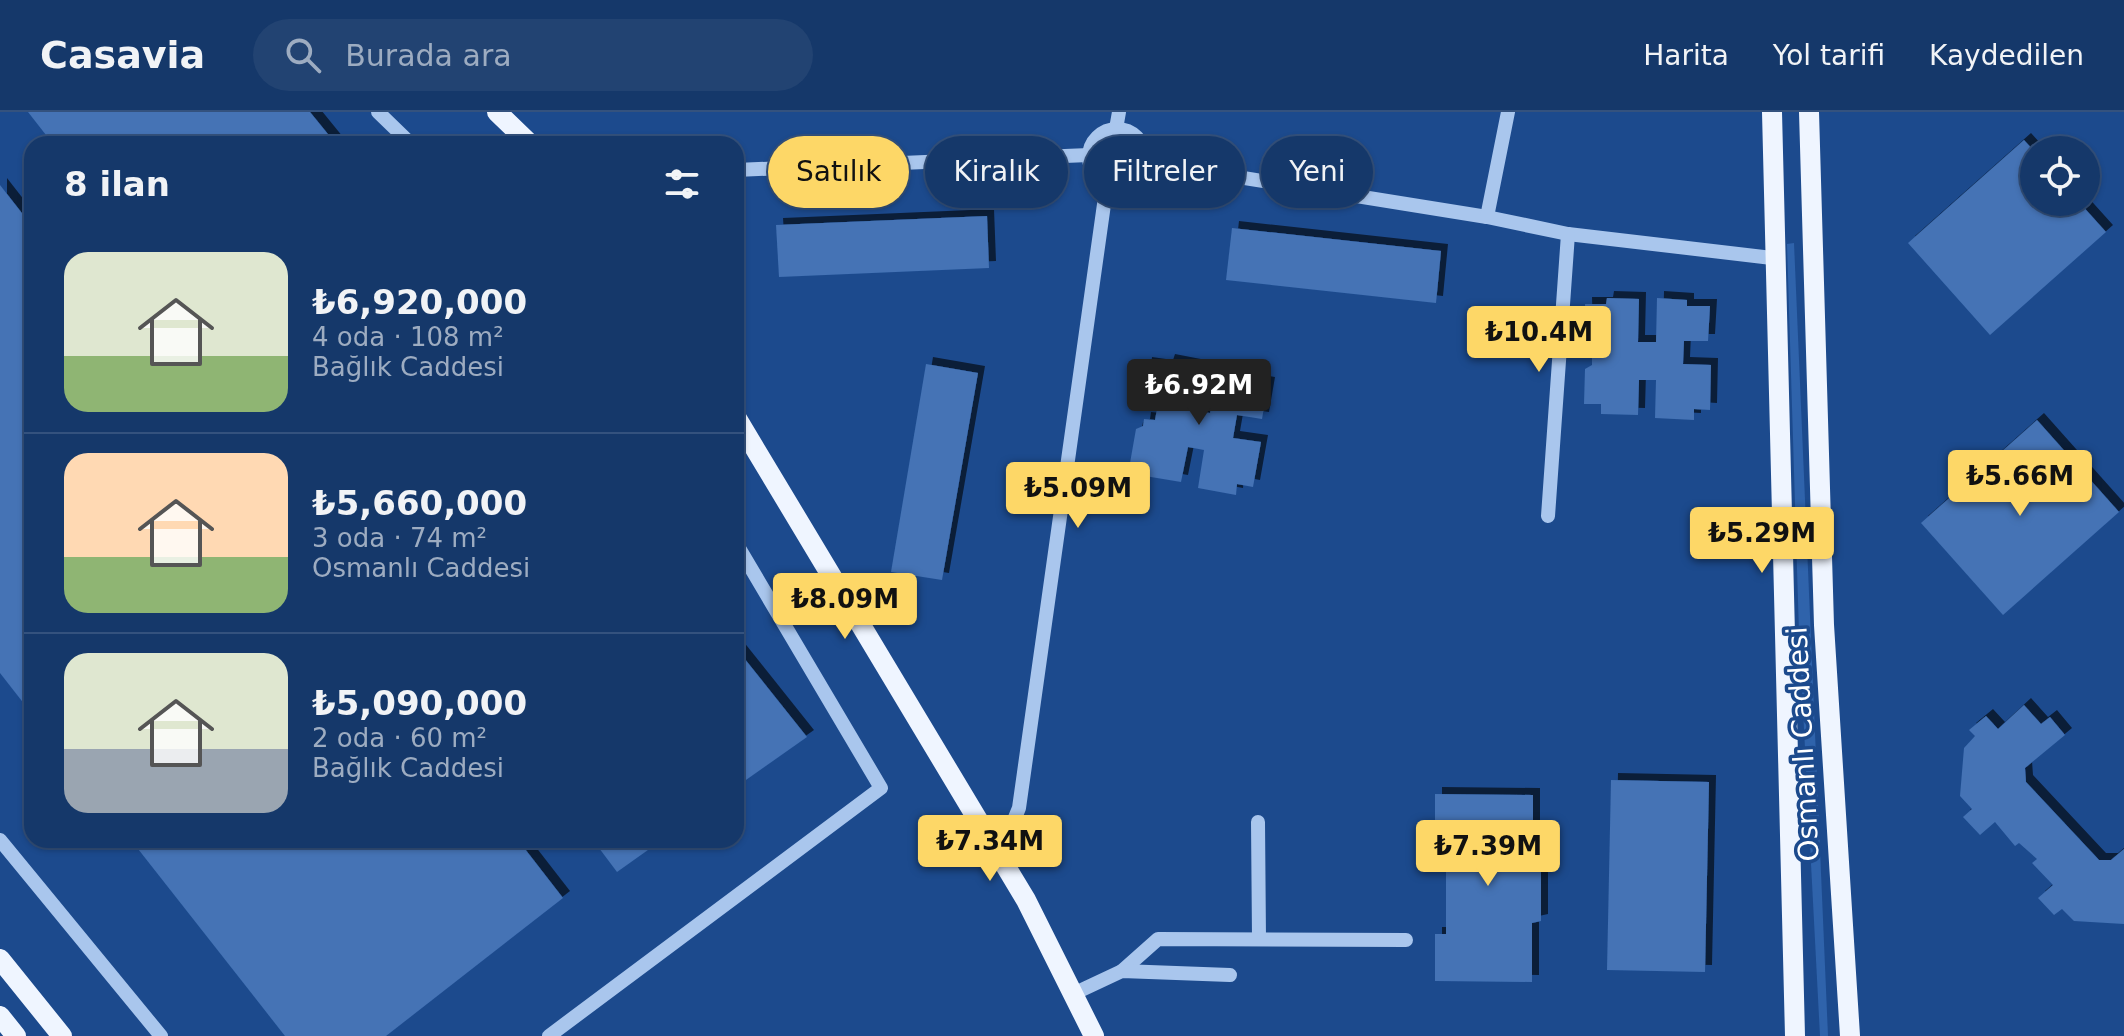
<!DOCTYPE html>
<html lang="tr">
<meta charset="utf-8">
<style>
body{margin:0;font-family:"DejaVu Sans",sans-serif;background:#224372;color:#f1f3f6;height:100vh;display:flex;flex-direction:column;font-size:30px;white-space:nowrap}
*{box-sizing:border-box;margin:0}
p{font-size:26px;color:#9dacc1}
.icon{flex:none;width:44px;height:44px;fill:none;stroke:currentColor;stroke-width:2;stroke-linecap:round;stroke-linejoin:round}
.map{position:relative;flex:1;overflow:hidden}
.drawer{position:absolute;left:24px;top:24px;width:720px;height:712px;display:flex;flex-direction:column;background:#15386a;border-radius:24px;box-shadow:0 2px 6px #0004,0 0 0 2px #34527e}
.drawer>*{flex:none}
.top-card{position:absolute;left:768px;top:24px;width:760px;height:72px;display:flex;gap:16px}
.controls{position:absolute;left:2020px;top:24px;display:grid;gap:16px}
.controls a{display:grid;place-items:center;width:80px;height:80px;border-radius:50%;background:#15386a;box-shadow:0 2px 6px #0004,0 0 0 2px #34527e;font-size:40px}
.price{position:absolute;translate:-50% -68px;padding:0 18px;border-radius:8px;background:#fdd767;color:#111;font-size:26px;line-height:52px;filter:drop-shadow(0 2px 4px #0008)}
.price::after{content:'';position:absolute;left:50%;top:48px;width:24px;height:18px;margin-left:-12px;background:inherit;clip-path:polygon(0 0,100% 0,50% 100%)}
.price.on{background:#222;color:#fff}
ul{padding:0;list-style:none}
li{display:flex;align-items:center;gap:24px;height:200px;padding:0 40px}
li+li{border-top:2px solid #34527e}
li span{display:grid;place-items:center;flex:none;width:224px;height:160px;border-radius:24px;color:#555}
li>.icon{margin-inline-start:auto}
span .icon{width:96px;height:96px;fill:#fffc;stroke-width:1}
li b{font-size:34px}
h2{display:flex;justify-content:space-between;align-items:center;height:96px;padding:0 40px;font-size:34px}
.pill{padding:0 28px;border-radius:36px;background:#15386a;box-shadow:0 2px 6px #0004,0 0 0 2px #34527e;font-size:28px;line-height:72px}
.pill.on{background:#fdd767;color:#111}
header{display:flex;align-items:center;gap:48px;box-sizing:border-box;height:112px;padding:0 40px;background:#15386a;border-bottom:2px solid #34527e}
header strong{font-size:38px}
nav{display:flex;gap:44px;margin-inline-start:auto;font-size:28px}
.search{width:560px;height:72px;background:#224372;display:flex;align-items:center;gap:20px;box-sizing:border-box;padding:0 28px;border-radius:44px;color:#9dacc1;font-size:30px}
.map>svg:first-child{display:block}
.green{fill:#2f63ab}
.building{fill:#4473b5;filter:url(#shadow)}
.lines{fill:none;stroke-linecap:round;stroke-linejoin:round}
.minor{stroke:#a9c6ed;stroke-width:14}
.major{stroke:#eff5ff;stroke-width:20}
.labels{text-anchor:middle;dominant-baseline:central;stroke-width:7;stroke-linejoin:round;paint-order:stroke}
.street-label{font-size:28px;fill:#fff;stroke:#1c4a8d}
</style>
<header>
<strong>Casavia</strong>
<div class="search"><svg class="icon" aria-label="search" viewBox="0 0 24 24"><circle cx="10" cy="10" r="6"/><path d="M15 15l6 6"/></svg>Burada ara</div>
<nav><a>Harita</a><a>Yol tarifi</a><a>Kaydedilen</a></nav>
</header>
<div class="map">
<svg width="2124" height="924" viewBox="0 0 2124 924">
<defs>
<filter id="shadow"><feDropShadow dx="7" dy="-7" stdDeviation="0" flood-color="#0009"/></filter>
</defs>
<rect width="100%" height="100%" fill="#1c4a8d"/>
<!-- green -->
<polygon class="green" points="1794,131 1828,924 1820,924 1799,521 1787,132"/>
<!-- building -->
<g class="building">
<polygon points="28,0 310,0 336,32 53,32"/>
<polygon points="2024,28 2034,39 2034,90 2079,90 2106,120 1990,223 1908,131"/>
<polygon points="0,73 32,114 32,602 0,561"/>
<polygon points="987,104 989,156 779,165 776,113"/>
<polygon points="1232,116 1441,139 1436,191 1226,168"/>
<polygon points="1607,186 1639,187 1638,230 1656,230 1657,186 1687,188 1687,194 1710,194 1708,229 1684,229 1683,252 1711,253 1710,298 1694,297 1694,308 1655,306 1656,268 1639,268 1638,303 1601,302 1601,292 1584,292 1585,257 1592,253 1592,246 1603,246 1603,228 1586,228 1585,192 1606,192"/>
<polygon points="1168,249 1199,255 1192,298 1210,301 1217,257 1247,262 1246,268 1268,272 1262,307 1237,303 1233,326 1261,330 1253,375 1237,372 1236,383 1198,376 1204,338 1188,335 1181,370 1145,364 1147,354 1130,351 1136,317 1143,314 1144,307 1155,308 1158,291 1141,289 1145,252 1166,255"/>
<polygon points="926,252 978,261 942,468 891,460"/>
<polygon points="2037,308 2119,400 2003,503 1921,411"/>
<polygon points="736,536 807,625 736,675"/>
<polygon points="2024,593 2041,612 2050,605 2065,623 2025,656 2026,670 2099,748 2111,748 2124,737 2124,812 2074,809 2062,797 2054,803 2038,786 2053,773 2032,751 2037,747 2019,731 2015,734 1995,710 1980,723 1963,705 1972,697 1960,684 1964,636 1975,624 1969,618 1986,604 1998,617"/>
<polygon points="1611,668 1709,670 1705,860 1607,858"/>
<polygon points="1435,682 1533,683 1533,747 1541,747 1541,809 1532,811 1532,870 1435,869 1435,822 1446,822 1446,725 1435,725"/>
<polygon points="131,728 518,728 563,786 386,924 285,924"/>
<polygon points="593,728 662,728 617,760"/>
</g>
<g class="lines">
<!-- minor -->
<g class="minor">
<polyline points="378,0 411,32"/>
<polyline points="1116,17 1119,0"/>
<circle cx="1117" cy="45" r="28"/>
<polyline points="1144,50 1487,105 1568,122 1772,146"/>
<polyline points="736,58 1089,43"/>
<polyline points="1487,105 1508,0"/>
<polyline points="1548,404 1568,122"/>
<polyline points="1258,710 1259,827"/>
<polyline points="0,728 161,924"/>
<polyline points="992,731 1012,713 1019,696 1107,71"/>
<polyline points="1122,859 1158,827 1406,828"/>
<polyline points="1073,882 1122,859 1230,863"/>
<polyline points="549,924 881,676 736,431"/>
</g>
<!-- major -->
<g class="major">
<polyline points="497,0 530,32"/>
<polyline points="1772,0 1795,924"/>
<polyline points="1809,0 1824,513 1850,924"/>
<polyline points="736,305 1026,788 1094,924"/>
<polyline points="0,847 62,924"/>
<polyline points="0,904 16,924"/>
</g>
</g>
<g class="labels">
<!-- street labels -->
<g class="street-label">
<text transform="translate(1803 632) rotate(-93)">Osmanlı Caddesi</text>
</g>
</g>
</svg>
<div class="controls">
<a><svg class="icon" aria-label="locate" viewBox="0 0 24 24"><circle cx="12" cy="12" r="6"/><path d="M12 2v4M12 18v4M2 12h4M18 12h4"/></svg></a>
</div>
<b class="price" style="left:1539px;top:262px">₺10.4M</b>
<b class="price on" style="left:1199px;top:315px">₺6.92M</b>
<b class="price" style="left:2020px;top:406px">₺5.66M</b>
<b class="price" style="left:1078px;top:418px">₺5.09M</b>
<b class="price" style="left:1762px;top:463px">₺5.29M</b>
<b class="price" style="left:845px;top:529px">₺8.09M</b>
<b class="price" style="left:990px;top:771px">₺7.34M</b>
<b class="price" style="left:1488px;top:776px">₺7.39M</b>
<div class="top-card">
<a class="pill on">Satılık</a>
<a class="pill">Kiralık</a>
<a class="pill">Filtreler</a>
<a class="pill">Yeni</a>
</div>
<section class="drawer">
<h2>8 ilan<svg class="icon" aria-label="filters" viewBox="0 0 24 24"><path d="M4 7h16M4 17h16"/><circle cx="9" cy="7" r="2"/><circle cx="15" cy="17" r="2"/></svg></h2>
<ul>
<li><span style="background:linear-gradient(#dfe7d0 65%,#8fb573 0)"><svg class="icon" aria-label="home" viewBox="0 0 24 24"><path d="M3 11l9-7 9 7M6 9v11h12V9"/></svg></span><div><b>₺6,920,000</b><p>4 oda · 108 m²</p><p>Bağlık Caddesi</p></div></li>
<li><span style="background:linear-gradient(#ffd9b3 65%,#8fb573 0)"><svg class="icon" aria-label="home" viewBox="0 0 24 24"><path d="M3 11l9-7 9 7M6 9v11h12V9"/></svg></span><div><b>₺5,660,000</b><p>3 oda · 74 m²</p><p>Osmanlı Caddesi</p></div></li>
<li><span style="background:linear-gradient(#dfe7d0 60%,#9aa5b1 0)"><svg class="icon" aria-label="home" viewBox="0 0 24 24"><path d="M3 11l9-7 9 7M6 9v11h12V9"/></svg></span><div><b>₺5,090,000</b><p>2 oda · 60 m²</p><p>Bağlık Caddesi</p></div></li>
</ul>
</section>
</div>
